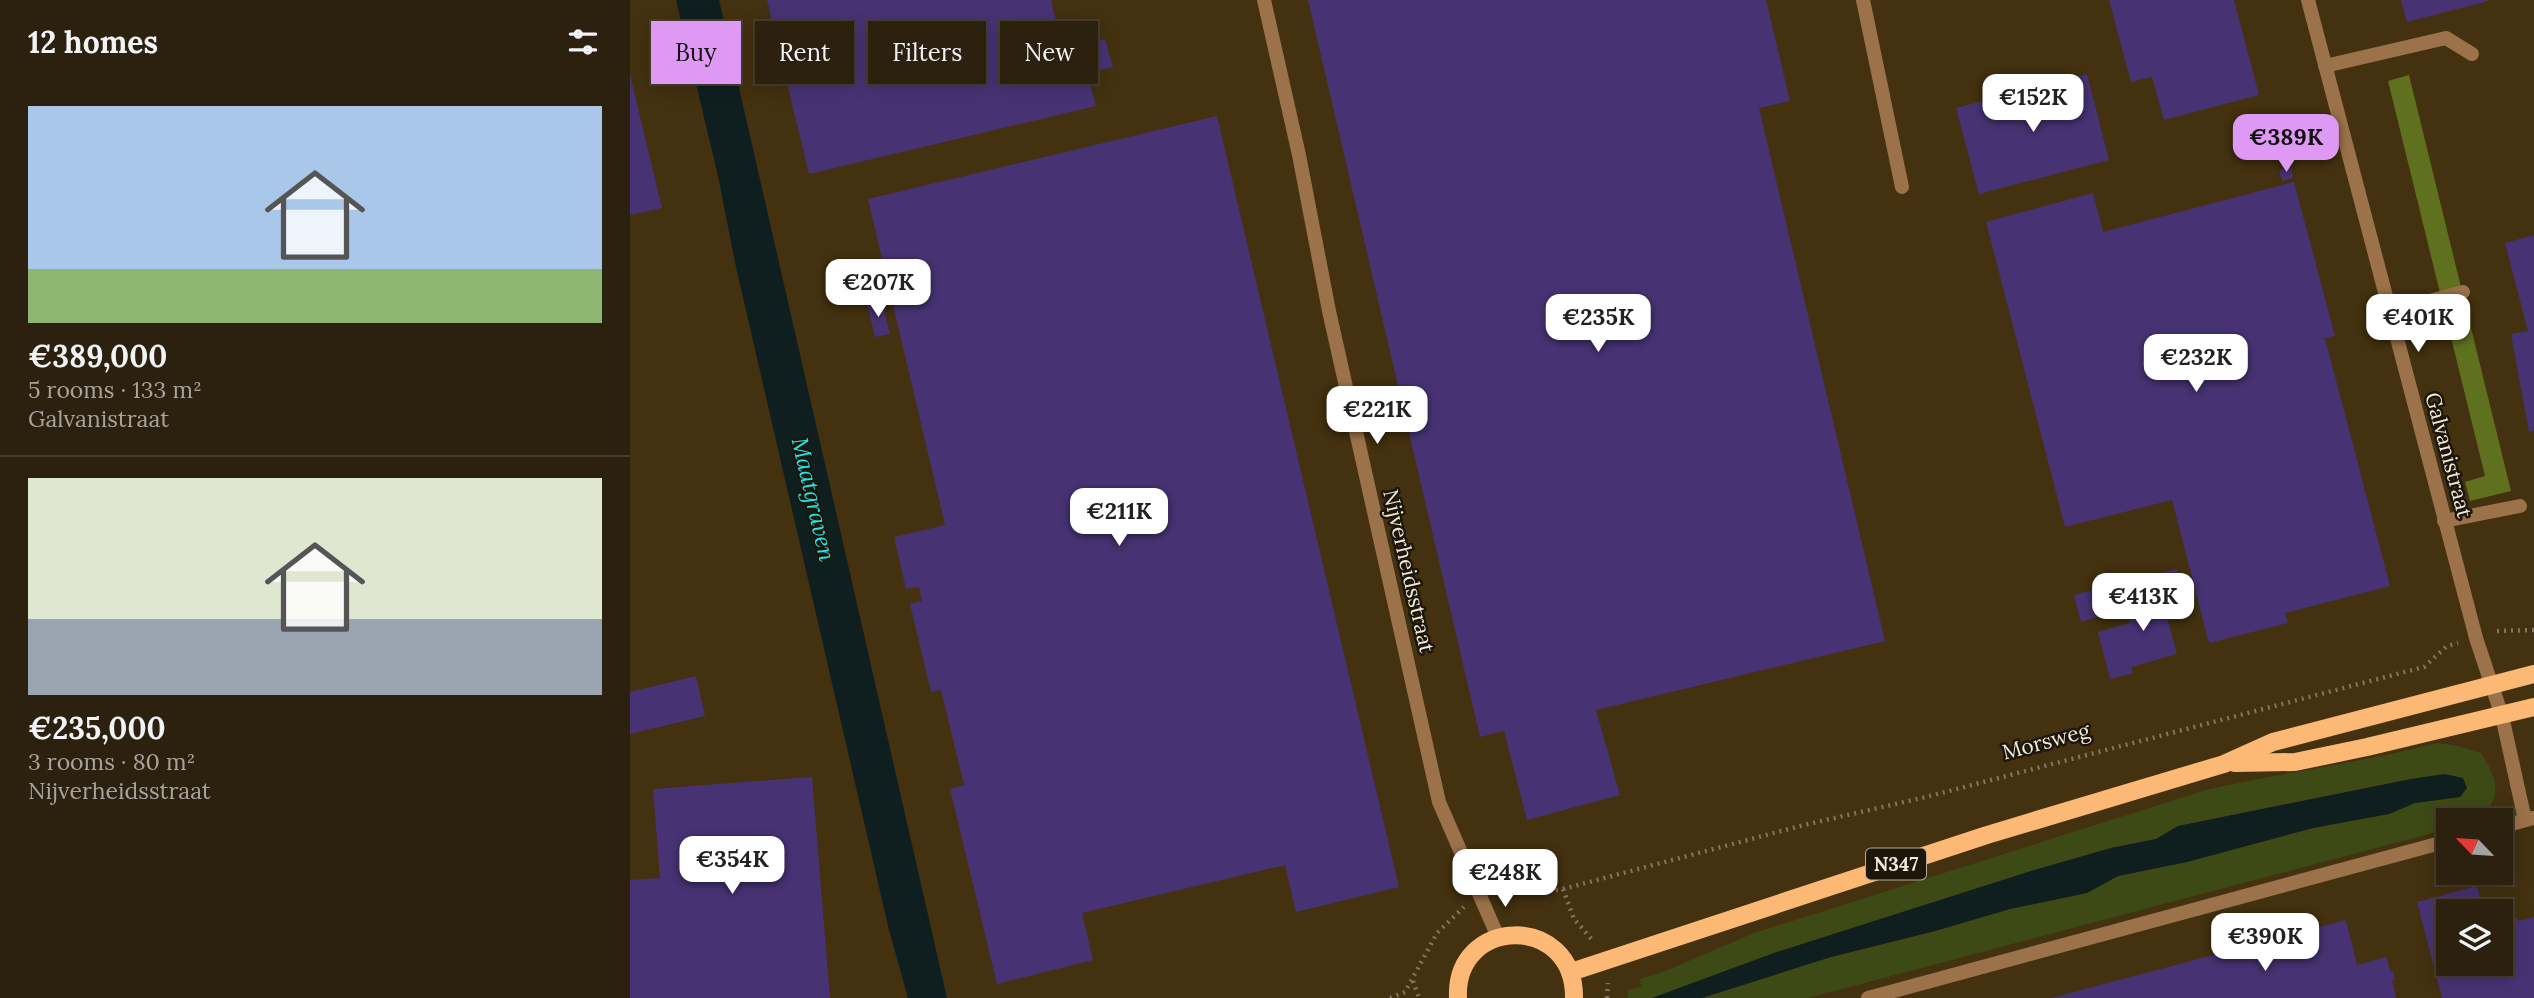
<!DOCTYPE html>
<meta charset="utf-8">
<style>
body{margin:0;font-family:Lora,serif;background:#342917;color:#f1f3f6;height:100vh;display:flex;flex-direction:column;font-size:26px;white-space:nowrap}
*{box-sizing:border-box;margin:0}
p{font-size:23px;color:#a6a39e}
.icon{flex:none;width:38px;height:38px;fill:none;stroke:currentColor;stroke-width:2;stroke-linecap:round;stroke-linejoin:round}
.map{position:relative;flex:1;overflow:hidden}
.sheet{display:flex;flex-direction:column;background:#2c210e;width:630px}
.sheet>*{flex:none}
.top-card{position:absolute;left:21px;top:21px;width:665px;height:63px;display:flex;gap:14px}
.needle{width:46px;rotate:295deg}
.buttons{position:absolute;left:1806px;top:808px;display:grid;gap:14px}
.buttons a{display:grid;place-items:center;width:77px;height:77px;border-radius:0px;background:#2c210e;box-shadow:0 4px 18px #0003,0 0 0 2px #483e2e;font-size:35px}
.price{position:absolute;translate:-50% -60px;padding:0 16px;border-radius:14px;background:#fff;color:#222;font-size:23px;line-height:46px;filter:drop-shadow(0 2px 4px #0008)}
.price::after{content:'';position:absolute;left:50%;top:42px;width:21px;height:16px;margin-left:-10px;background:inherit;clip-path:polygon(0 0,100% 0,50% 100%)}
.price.on{background:#dd99f3;color:#111}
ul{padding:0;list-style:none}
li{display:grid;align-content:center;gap:14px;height:371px;padding:0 28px}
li+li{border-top:2px solid #483e2e}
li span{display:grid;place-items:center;height:217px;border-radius:0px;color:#555}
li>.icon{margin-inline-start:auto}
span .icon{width:126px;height:126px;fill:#fffc;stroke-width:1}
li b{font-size:30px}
h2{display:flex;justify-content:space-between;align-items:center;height:84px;padding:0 28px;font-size:30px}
.pill{padding:0 24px;border-radius:0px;background:#2c210e;box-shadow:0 4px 18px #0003,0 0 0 2px #483e2e;font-size:24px;line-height:63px}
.pill.on{background:#dd99f3;color:#111}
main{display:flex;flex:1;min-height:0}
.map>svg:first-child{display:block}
.built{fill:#43310f;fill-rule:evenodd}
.green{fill:#3e4a15}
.forest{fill:#5f701f}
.water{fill:#0f1f1f}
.building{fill:#473374}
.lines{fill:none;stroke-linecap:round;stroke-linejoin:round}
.path{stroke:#82755f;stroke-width:4.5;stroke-dasharray:2 5;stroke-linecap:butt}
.service{stroke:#9b724a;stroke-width:14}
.minor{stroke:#9b724a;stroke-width:14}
.primary{stroke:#fcb976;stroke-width:18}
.labels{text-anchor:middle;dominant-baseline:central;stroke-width:5;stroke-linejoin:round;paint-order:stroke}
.shield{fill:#1c160b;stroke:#b2aa9b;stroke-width:2}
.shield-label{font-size:19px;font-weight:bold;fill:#f2e9d9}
.street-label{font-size:21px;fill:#f2e9d9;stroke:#1c160b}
.water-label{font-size:23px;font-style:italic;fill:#25e3e7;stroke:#1c160b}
</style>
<main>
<section class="sheet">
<h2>12 homes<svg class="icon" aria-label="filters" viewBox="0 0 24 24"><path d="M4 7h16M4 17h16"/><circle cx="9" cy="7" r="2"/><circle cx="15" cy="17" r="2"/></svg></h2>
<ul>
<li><span style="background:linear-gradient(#a9c7e8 75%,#8fb573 0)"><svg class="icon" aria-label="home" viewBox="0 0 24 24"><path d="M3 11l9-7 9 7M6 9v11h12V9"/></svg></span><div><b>€389,000</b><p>5 rooms · 133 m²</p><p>Galvanistraat</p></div></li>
<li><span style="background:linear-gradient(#dfe7d0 65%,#9aa5b1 0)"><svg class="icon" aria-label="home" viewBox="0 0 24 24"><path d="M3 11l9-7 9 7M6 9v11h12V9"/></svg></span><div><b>€235,000</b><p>3 rooms · 80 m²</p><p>Nijverheidsstraat</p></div></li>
</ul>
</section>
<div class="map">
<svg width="1904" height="998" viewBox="0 0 1904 998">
<rect width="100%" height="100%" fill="#3b2c12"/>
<!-- built -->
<path class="built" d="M 0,0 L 1904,0 L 1904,998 L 0,998 ZM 1818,821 L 1871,821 L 1871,873 L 1818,873 ZM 1818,912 L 1871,912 L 1871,964 L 1818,964 Z"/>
<!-- green -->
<path class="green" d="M 1807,743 L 1828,746 L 1851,753 C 1862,771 1873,789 1858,809 C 1855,812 1850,818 1846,820 C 1839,823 1826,821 1818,821 L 1818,829 L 1178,998 L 1072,998 L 1201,957 L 1305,931 L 1380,909 L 1457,893 L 1488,876 L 1557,862 L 1683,828 L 1759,814 L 1785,803 L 1830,797 L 1815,774 L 1781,779 L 1548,826 L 1526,839 L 1481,848 L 1401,871 L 1144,953 L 1022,998 L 998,998 L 998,990 L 1011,987 L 1010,979 L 1033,972 L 1124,933 L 1576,790 C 1653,772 1731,763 1807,743 Z"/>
<!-- forest -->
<polygon class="forest" points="1779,75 1881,491 1840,501 1835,482 1855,476 1758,81"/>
<!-- water -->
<g class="water">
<polygon points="46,0 89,0 317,998 278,998 259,930 106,267 88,176"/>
<polygon points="1815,774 1833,778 1837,788 1830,797 1785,803 1759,814 1683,828 1557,862 1488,876 1457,893 1380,909 1305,931 1201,957 1072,998 1022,998 1144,953 1401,871 1481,848 1526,839 1548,826 1781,779"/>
</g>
<!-- building -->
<g class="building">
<polygon points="137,0 421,0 432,49 475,39 483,67 457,73 466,106 179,174"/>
<polygon points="678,0 1136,0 1160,101 1129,108 1255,641 966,710 990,795 897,820 874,731 850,737"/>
<polygon points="1479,0 1604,0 1629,95 1534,120 1522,77 1501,82"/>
<polygon points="1771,0 1858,0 1858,1 1777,22"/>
<polygon points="1457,74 1479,160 1349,194 1326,108"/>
<polygon points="0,75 32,208 0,215"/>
<polygon points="587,116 769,887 666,912 655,865 452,913 463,960 367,984 320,789 334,785 311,690 301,692 280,604 292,601 289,587 276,589 264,537 315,525 238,199"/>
<polygon points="1661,167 1663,178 1652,181 1649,170"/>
<polygon points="1664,182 1705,336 1695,338 1760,586 1655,613 1658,623 1579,643 1542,500 1435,527 1356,222 1463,193 1473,232"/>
<polygon points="1904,235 1904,431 1899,432 1881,334 1898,331 1875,243"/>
<polygon points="252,301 260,334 245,337 237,304"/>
<polygon points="1547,569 1553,594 1539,598 1542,608 1535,610 1547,654 1501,667 1503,673 1480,679 1468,632 1500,623 1499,616 1528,609 1526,601 1531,599 1525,574"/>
<polygon points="1467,589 1474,615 1451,622 1444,595"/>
<polygon points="66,676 75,716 0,734 0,692"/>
<polygon points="182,777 200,998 0,998 0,880 30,878 23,789"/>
<polygon points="1847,886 1854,912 1818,912 1818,964 1871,964 1871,921 1887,917 1888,921 1904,917 1904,998 1812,998 1787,902"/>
<polygon points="1716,920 1727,965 1756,957 1761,972 1763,972 1765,979 1762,980 1766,998 1421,998"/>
</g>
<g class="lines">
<!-- path -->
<g class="path">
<polyline points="1867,631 1904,630"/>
<polyline points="933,889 944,919 964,942"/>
<path d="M 870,893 C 892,890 912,893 933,889 L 1174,825 L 1296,797 L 1794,667 L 1817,646 L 1828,643"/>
<polyline points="783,981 789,998"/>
<polyline points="760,998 775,992 807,933 834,907"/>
<polyline points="977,998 978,983"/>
</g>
<!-- service -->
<g class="service">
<polyline points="1233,0 1272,187"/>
<polyline points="1695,66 1816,38 1842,54"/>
<polyline points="1759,312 1833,292"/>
<polyline points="1814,521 1890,506"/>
</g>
<!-- minor -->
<g class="minor">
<polyline points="634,0 669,155 699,311 809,802 868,937"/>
<polyline points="1678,0 1846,638 1872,716 1895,820"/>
<polyline points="1871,827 1903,818"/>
<polyline points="1238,998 1818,841"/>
</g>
<!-- primary -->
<g class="primary">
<polyline points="1605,763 1665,762 1737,747 1904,707"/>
<polyline points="941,972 1357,835 1594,764 1643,742 1904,674"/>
<path d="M 828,998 C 824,916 945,913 944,998"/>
</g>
</g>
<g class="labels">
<!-- shield labels -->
<rect class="shield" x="1236" y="848.5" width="60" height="31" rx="5"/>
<g class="shield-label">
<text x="1266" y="864">N347</text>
</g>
<!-- street labels -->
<g class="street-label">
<text transform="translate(1819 455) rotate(75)">Galvanistraat</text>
<text transform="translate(779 571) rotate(77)">Nijverheidsstraat</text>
<text transform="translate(1416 741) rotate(-15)">Morsweg</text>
</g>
<!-- water labels -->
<g class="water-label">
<text transform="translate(184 499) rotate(77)">Maatgraven</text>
</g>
</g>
</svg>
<div class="buttons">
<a><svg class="needle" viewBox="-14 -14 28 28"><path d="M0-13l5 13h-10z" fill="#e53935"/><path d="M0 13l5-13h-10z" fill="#a6a39e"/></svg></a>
<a><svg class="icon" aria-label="layers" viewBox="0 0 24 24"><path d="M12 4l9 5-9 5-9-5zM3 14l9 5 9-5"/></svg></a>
</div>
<b class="price" style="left:1403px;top:134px">€152K</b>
<b class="price on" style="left:1656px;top:174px">€389K</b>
<b class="price" style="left:248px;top:319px">€207K</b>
<b class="price" style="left:968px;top:354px">€235K</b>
<b class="price" style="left:1788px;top:354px">€401K</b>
<b class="price" style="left:1566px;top:394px">€232K</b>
<b class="price" style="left:747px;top:446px">€221K</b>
<b class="price" style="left:489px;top:548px">€211K</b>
<b class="price" style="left:1513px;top:633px">€413K</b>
<b class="price" style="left:102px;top:896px">€354K</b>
<b class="price" style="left:875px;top:909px">€248K</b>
<b class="price" style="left:1635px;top:973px">€390K</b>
<div class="top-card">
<a class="pill on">Buy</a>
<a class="pill">Rent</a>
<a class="pill">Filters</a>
<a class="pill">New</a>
</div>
</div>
</main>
